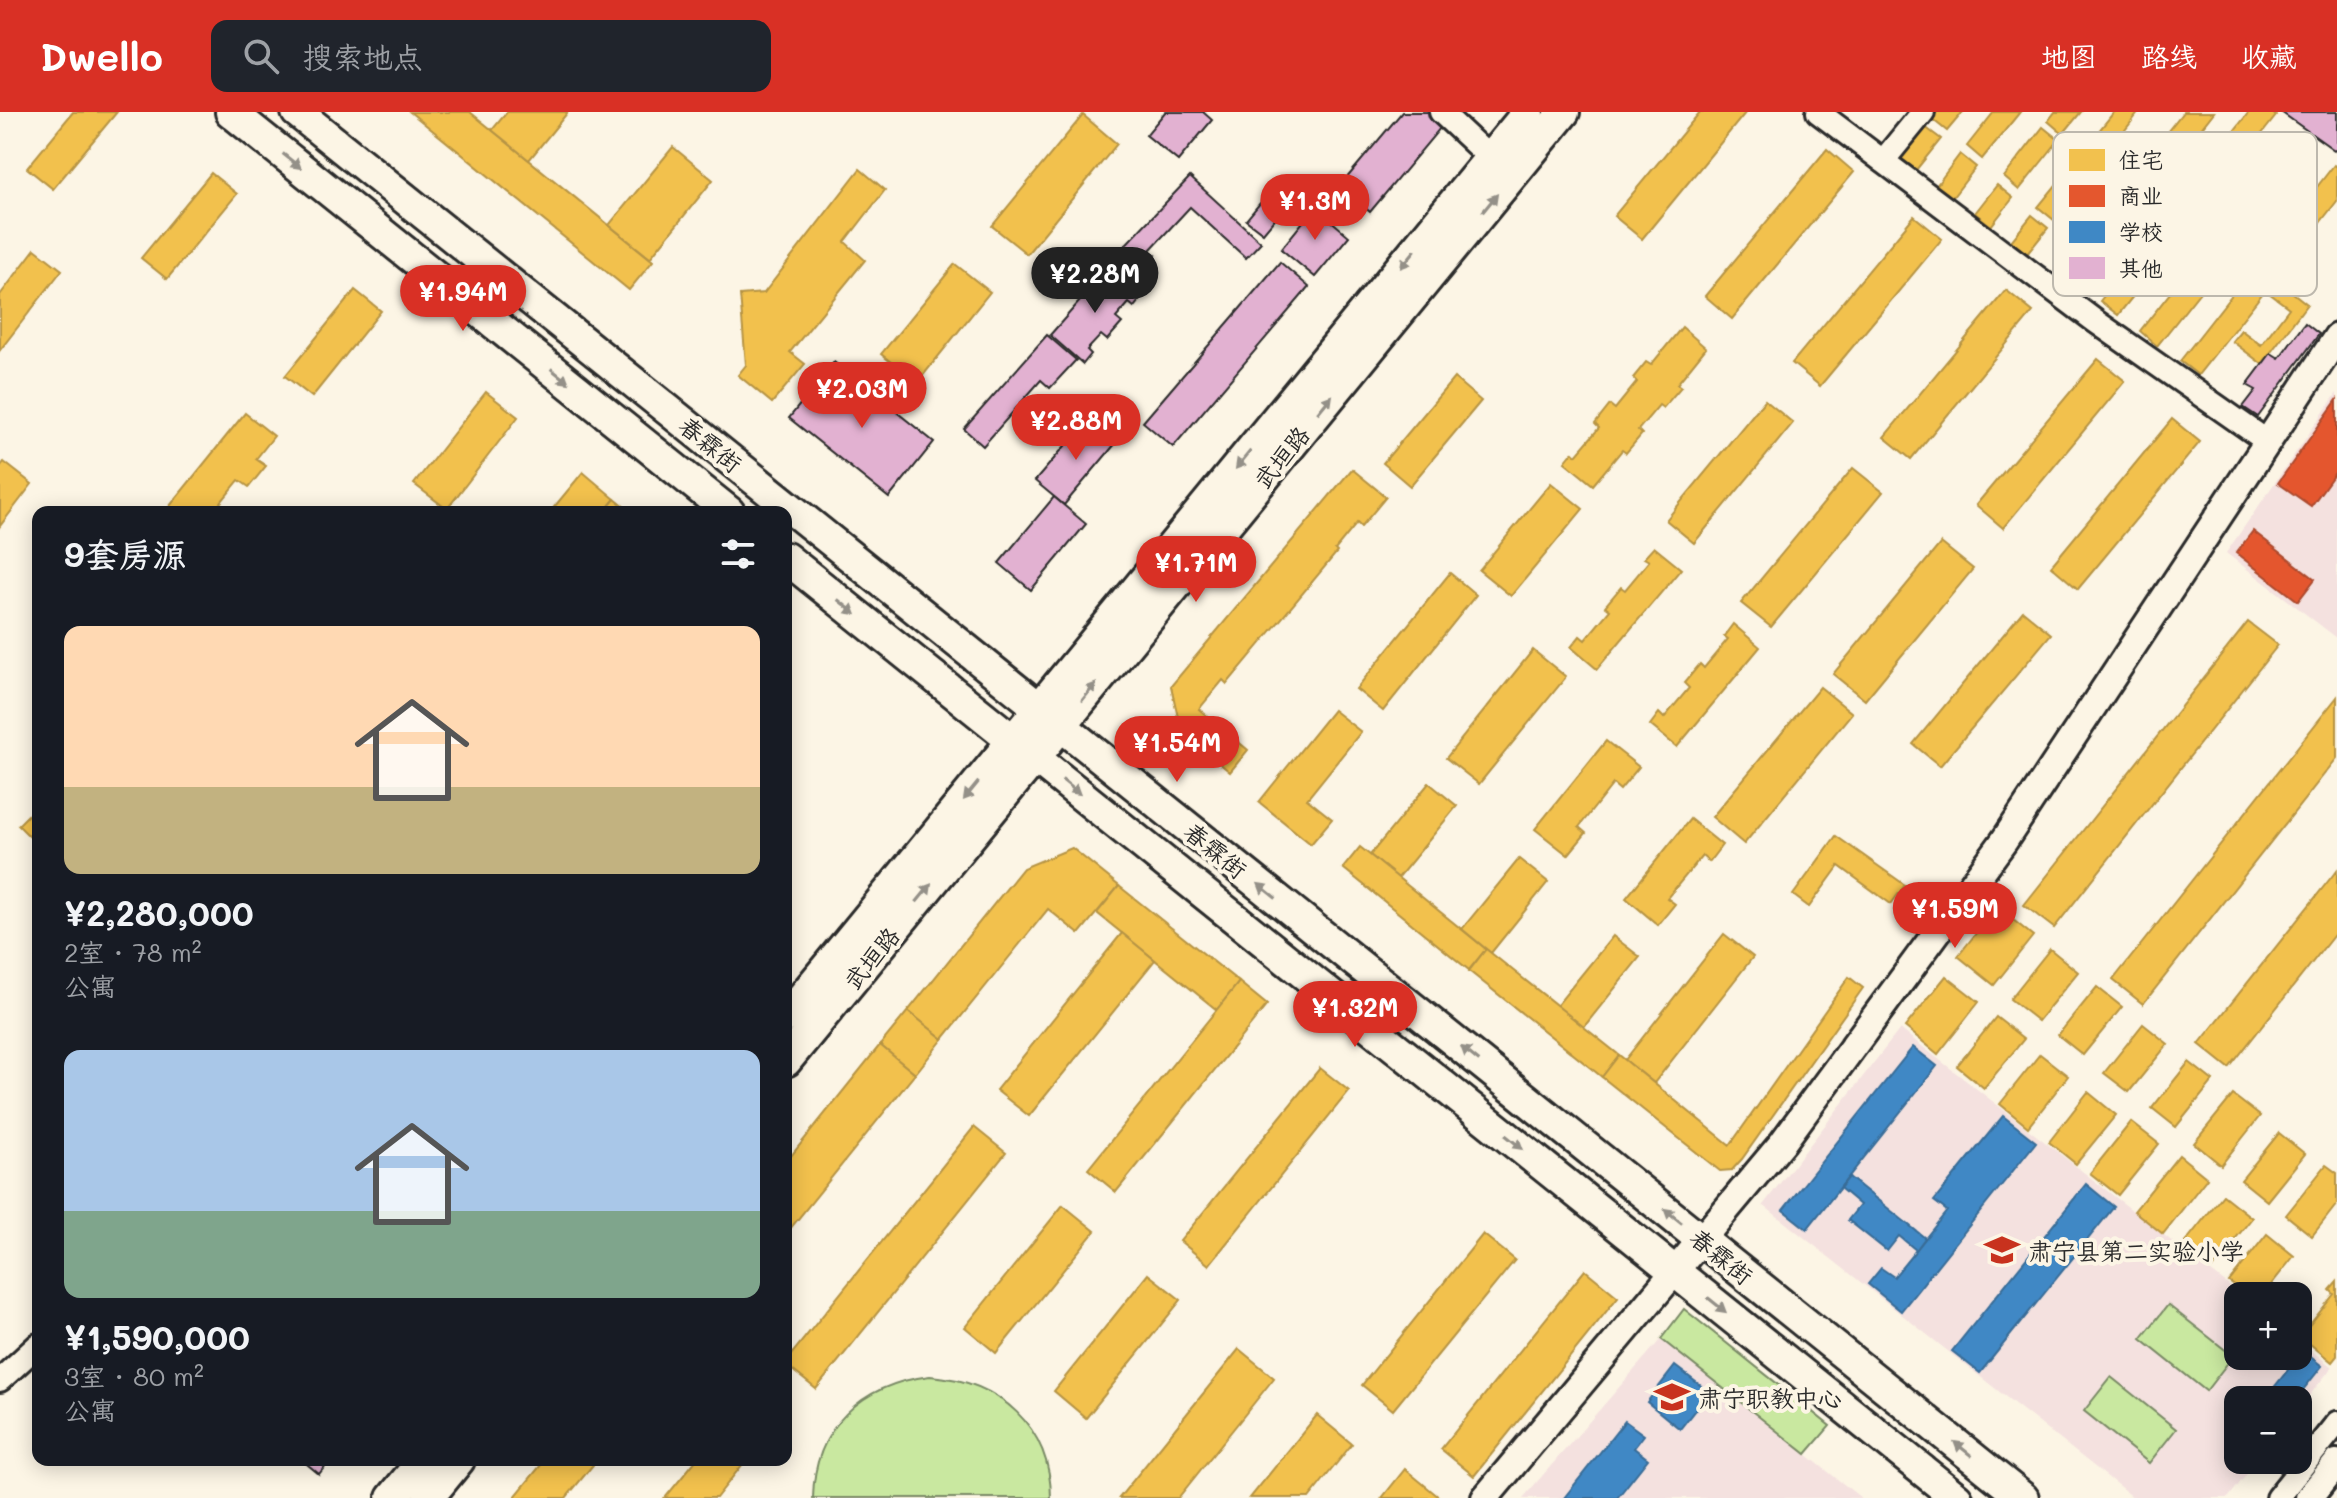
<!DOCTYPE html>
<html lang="zh">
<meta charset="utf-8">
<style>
body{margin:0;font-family:Mali,"LXGW WenKai TC",sans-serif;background:#20242c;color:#f1f3f6;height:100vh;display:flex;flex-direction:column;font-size:30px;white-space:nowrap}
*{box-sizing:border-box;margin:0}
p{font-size:26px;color:#9ea1a6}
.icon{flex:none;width:44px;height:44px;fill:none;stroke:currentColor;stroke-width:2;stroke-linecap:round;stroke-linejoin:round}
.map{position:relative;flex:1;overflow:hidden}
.details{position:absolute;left:32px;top:394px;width:760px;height:960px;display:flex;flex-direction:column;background:#171b24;border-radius:16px;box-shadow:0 4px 20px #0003}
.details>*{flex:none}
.controls{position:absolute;left:2224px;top:1170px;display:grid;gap:16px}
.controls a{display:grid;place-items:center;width:88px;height:88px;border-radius:16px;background:#171b24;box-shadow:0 4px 20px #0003;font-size:40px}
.price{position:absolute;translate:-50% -68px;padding:0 18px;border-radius:28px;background:#d93025;color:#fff;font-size:26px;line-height:52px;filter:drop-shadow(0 2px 4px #0008)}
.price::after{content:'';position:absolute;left:50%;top:48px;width:24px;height:18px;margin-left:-12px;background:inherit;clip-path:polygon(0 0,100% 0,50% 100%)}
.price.current{background:#222;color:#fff}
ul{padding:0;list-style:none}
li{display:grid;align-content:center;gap:16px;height:424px;padding:0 32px}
li span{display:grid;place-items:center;height:248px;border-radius:16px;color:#555}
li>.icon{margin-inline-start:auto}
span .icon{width:144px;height:144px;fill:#fffc;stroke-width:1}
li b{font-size:34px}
h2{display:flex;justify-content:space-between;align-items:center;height:96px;padding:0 32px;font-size:34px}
header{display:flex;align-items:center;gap:48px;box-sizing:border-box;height:112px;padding:0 40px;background:#d93025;color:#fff}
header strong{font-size:38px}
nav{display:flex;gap:44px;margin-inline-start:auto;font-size:28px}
.search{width:560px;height:72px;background:#20242c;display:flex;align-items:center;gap:20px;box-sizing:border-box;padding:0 28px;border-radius:16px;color:#9ea1a6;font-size:30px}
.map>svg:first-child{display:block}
.built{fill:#f4e1df}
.green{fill:#c9e8a0;stroke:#7a8a66;stroke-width:2}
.homes{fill:#f2c14e;stroke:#b69444;stroke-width:2}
.shops{fill:#e4572e;stroke:#ac4a2d;stroke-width:2}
.schools{fill:#3f88c5;stroke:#396c97;stroke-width:2}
.building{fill:#e2b1d1;stroke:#2b2b2b;stroke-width:2}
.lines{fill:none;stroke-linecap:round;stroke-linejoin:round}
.minor-casing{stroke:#2b2b2b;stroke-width:28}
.tertiary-casing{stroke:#2b2b2b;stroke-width:32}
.secondary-casing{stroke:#2b2b2b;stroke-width:36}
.minor{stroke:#fcf5e5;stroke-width:22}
.tertiary{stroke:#fcf5e5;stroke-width:26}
.secondary{stroke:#fcf5e5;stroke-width:30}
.oneway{fill:#949088}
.labels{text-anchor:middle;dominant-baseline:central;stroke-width:8;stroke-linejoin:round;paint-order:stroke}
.street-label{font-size:24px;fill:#2b2b2b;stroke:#fcf5e5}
.poi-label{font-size:24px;fill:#2b2b2b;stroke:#fcf5e5;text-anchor:start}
.key{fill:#fcf5e5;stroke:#bdb8ad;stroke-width:2}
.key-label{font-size:22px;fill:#2b2b2b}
</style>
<header>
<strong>Dwello</strong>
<div class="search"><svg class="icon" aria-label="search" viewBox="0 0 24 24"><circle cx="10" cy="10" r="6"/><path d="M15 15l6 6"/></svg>搜索地点</div>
<nav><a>地图</a><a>路线</a><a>收藏</a></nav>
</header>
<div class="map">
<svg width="2337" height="1386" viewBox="0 0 2337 1386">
<rect width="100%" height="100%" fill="#fcf5e5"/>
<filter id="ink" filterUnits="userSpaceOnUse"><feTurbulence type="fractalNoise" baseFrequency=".0125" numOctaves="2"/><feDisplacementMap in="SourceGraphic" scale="16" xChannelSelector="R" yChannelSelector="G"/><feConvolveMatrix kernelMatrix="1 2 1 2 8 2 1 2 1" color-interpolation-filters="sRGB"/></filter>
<g filter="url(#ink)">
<!-- built -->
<g class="built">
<polygon points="2337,281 2337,526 2226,441"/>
<polygon points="1900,917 2242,1184 2238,1184 2238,1244 2298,1244 2298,1228 2332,1255 2298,1298 2298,1288 2238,1288 2238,1348 2258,1348 2228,1386 2134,1386 1763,1093"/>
<polygon points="1661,1227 1861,1386 1523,1386"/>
</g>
<!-- green -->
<g class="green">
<polygon points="2168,1193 2233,1244 2206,1279 2141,1227"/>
<polygon points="1684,1197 1830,1314 1806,1342 1661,1227"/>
<path d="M 930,1264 C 999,1269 1051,1314 1051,1386 L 813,1386 C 814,1315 862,1272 930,1264 Z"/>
<polygon points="2111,1265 2176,1317 2149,1351 2084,1299"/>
</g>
<!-- homes -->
<g class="homes">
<polygon points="73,0 117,0 53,77 27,56"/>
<polygon points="410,0 470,0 653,149 629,178"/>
<polygon points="507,0 568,0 529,48 492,18"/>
<polygon points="1700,0 1746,0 1642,127 1614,104"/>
<polygon points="1937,0 1963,0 1947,19 1932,7"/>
<polygon points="1994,0 2020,0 1982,47 1967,34"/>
<polygon points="2055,0 2081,0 2063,22 2048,9"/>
<polygon points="2114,0 2139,0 2101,49 2085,36"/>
<polygon points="2183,0 2214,0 2160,69 2140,54"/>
<polygon points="2249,0 2271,0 2276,4 2200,100 2182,85"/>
<polygon points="1083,3 1117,32 1027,142 992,114"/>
<polygon points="1925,15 1941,27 1916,58 1901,46"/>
<polygon points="2043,15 2059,28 2019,78 2004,65"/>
<polygon points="673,35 713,68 650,146 609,113"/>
<polygon points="1827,37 1854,60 1732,207 1705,184"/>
<polygon points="1960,42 1976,55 1952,86 1936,74"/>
<polygon points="2078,46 2093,58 2054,108 2038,95"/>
<polygon points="2334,53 2337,55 2337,89 2280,162 2261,147"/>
<polygon points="860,57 885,78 845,130 865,148 790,240 805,252 772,291 738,263 746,253 740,183 764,181"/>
<polygon points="211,61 237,82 167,167 141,146"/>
<polygon points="1997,73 2013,86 1991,114 1975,101"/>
<polygon points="2177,92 2195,107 2118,203 2100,189"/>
<polygon points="2032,103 2048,116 2027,142 2011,129"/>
<polygon points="1914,104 1942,127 1820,274 1792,251"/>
<polygon points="2216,123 2234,137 2157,234 2140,219"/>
<polygon points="35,137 62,158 0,238 0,183"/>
<polygon points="955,152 990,180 917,271 881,242"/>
<polygon points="2256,152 2274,167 2198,263 2180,249"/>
<polygon points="2278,169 2307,192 2262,252 2232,229 2241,218 2261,233 2289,196 2269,181"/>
<polygon points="355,178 381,199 312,285 285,264"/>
<polygon points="2006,178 2033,200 1911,347 1884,325"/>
<polygon points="1682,215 1706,236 1677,272 1681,275 1663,296 1659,293 1638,318 1642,322 1626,341 1622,338 1593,373 1565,350 1573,340 1576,343 1599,316 1595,312 1610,293 1615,297 1637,270 1633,266 1646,250 1651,253"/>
<polygon points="2098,247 2125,269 2003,416 1976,393"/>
<polygon points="1454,266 1481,289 1410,374 1383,351"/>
<polygon points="486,280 518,305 447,397 414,372"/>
<polygon points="1765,288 1793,311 1694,431 1666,408"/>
<polygon points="245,301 274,324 256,347 266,354 249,375 239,368 213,400 165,400"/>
<polygon points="2172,307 2200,330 2078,477 2051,454"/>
<polygon points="4,350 32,372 0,414 0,355"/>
<polygon points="1853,356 1883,380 1771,515 1741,491"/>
<polygon points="1352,357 1386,385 1361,415 1357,411 1335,438 1337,440 1227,572 1223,568 1199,597 1248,638 1230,660 1181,619 1171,574"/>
<polygon points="583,360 615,387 604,400 550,400"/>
<polygon points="1551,371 1583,397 1511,484 1479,458"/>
<polygon points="615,387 631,400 604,400"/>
<polygon points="1941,431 1973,457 1865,588 1833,562"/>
<polygon points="1654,435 1681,457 1597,557 1571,535 1580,524 1585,528 1610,498 1605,494 1621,475 1625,478 1649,449 1644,446"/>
<polygon points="1450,461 1476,483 1383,599 1356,577"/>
<polygon points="2023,499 2051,522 1940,654 1913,632"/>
<polygon points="2248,510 2278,533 2054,816 2024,793"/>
<polygon points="1733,512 1760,535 1677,635 1650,613 1659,601 1664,606 1689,576 1684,571 1700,552 1704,556 1728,527 1724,524"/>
<polygon points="1533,538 1566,565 1479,672 1446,646"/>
<polygon points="1820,575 1852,601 1744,732 1712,705"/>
<polygon points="2337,585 2337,646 2143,892 2113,868"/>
<polygon points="1333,598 1361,620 1307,687 1332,707 1311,732 1259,690"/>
<polygon points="1606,629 1639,655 1620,678 1613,672 1579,715 1586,721 1568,743 1535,717"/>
<polygon points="1429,671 1457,694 1398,766 1370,743"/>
<polygon points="38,693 38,733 18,713"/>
<polygon points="1690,707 1722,733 1709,750 1702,744 1667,786 1675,792 1658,813 1626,786"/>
<polygon points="1836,724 1905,773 1891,792 1839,754 1809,795 1793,783"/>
<polygon points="1360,735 1486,837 1469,858 1343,756"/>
<polygon points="1072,736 1119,774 1079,822 1048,797 943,927 908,899 1023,756"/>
<polygon points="1519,747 1548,770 1491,841 1462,817"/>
<polygon points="2337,758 2337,819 2229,956 2199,932"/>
<polygon points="1119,774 1239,870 1217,898 1097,801"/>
<polygon points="1997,795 2033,824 1994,873 1958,844"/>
<polygon points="1122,821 1155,848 1029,1004 996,978"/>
<polygon points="1724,822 1753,845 1654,971 1625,948"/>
<polygon points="1613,824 1640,845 1571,931 1544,909"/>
<polygon points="1486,837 1619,943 1602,965 1469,859"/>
<polygon points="2050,837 2078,860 2038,909 2010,887"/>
<polygon points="1946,864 1979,890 1938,942 1905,915"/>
<polygon points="1849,865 1863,876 1742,1047 1732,1058 1720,1059 1602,965 1619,943 1730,1033"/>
<polygon points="1239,870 1267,893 1116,1080 1088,1057"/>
<polygon points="2097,875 2122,895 2083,943 2058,923"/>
<polygon points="908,899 943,927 915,962 880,933"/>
<polygon points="1996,905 2024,927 1984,976 1957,954"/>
<polygon points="2143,912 2168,932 2129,980 2104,961"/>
<polygon points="880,933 915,962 786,1122 786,1050"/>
<polygon points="2040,942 2068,964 2028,1015 2000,992"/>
<polygon points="2189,950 2213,969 2176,1015 2152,996"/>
<polygon points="1320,956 1349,979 1209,1153 1180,1129"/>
<polygon points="2088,980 2116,1003 2076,1052 2049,1030"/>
<polygon points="2233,983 2260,1004 2221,1053 2194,1031"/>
<polygon points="2131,1010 2159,1032 2118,1083 2090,1061"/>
<polygon points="974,1015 1006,1041 816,1277 786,1253 786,1249"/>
<polygon points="2279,1021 2305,1042 2267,1089 2241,1068"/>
<polygon points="2179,1043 2207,1066 2163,1122 2134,1099"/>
<polygon points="2326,1053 2337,1061 2337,1092 2312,1124 2286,1103"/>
<polygon points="2223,1083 2252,1106 2212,1156 2183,1133"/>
<polygon points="1063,1093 1095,1119 996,1241 965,1215"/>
<polygon points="1483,1122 1515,1148 1393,1298 1362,1273"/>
<polygon points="2267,1122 2294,1144 2262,1184 2248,1184 2229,1170"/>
<polygon points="1585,1158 1618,1185 1474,1364 1441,1337"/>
<polygon points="1148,1162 1181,1188 1086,1306 1054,1279"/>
<polygon points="2337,1170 2337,1244 2332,1250 2298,1222 2298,1218 2302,1213 2307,1216 2334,1182 2330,1178"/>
<polygon points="1239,1237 1274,1266 1178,1386 1119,1386"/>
<polygon points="1317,1303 1352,1332 1309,1386 1250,1386"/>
<polygon points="545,1348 597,1348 566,1386 514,1386"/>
<polygon points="696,1348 746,1348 716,1386 665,1386"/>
<polygon points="1405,1357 1439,1385 1438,1386 1382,1386"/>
</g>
<!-- shops -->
<g class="shops">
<polygon points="2337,288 2337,358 2311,394 2278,371"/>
<polygon points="2253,419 2315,467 2298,489 2236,441"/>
</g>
<!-- schools -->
<g class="schools">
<polygon points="1913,935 1937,954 1807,1117 1783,1098"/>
<polygon points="2003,1004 2036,1030 1901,1199 1868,1172 1881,1156 1894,1165 1916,1138 1947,1099 1934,1089"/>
<polygon points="1849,1065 1925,1126 1916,1138 1899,1124 1887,1139 1848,1108 1860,1093 1840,1076"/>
<polygon points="2086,1072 2114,1095 1980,1261 1952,1239"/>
<polygon points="2303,1239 2322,1254 2295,1288 2264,1288"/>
<polygon points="1675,1254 1709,1280 1680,1317 1647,1290"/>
<polygon points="1625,1309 1644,1323 1634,1336 1648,1347 1617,1386 1564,1386"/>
</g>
<!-- building -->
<g class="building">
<polygon points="1165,0 1203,0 1212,8 1178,49 1146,23"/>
<polygon points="1402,0 1435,0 1446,9 1370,100 1340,74"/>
<polygon points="2281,0 2337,0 2337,40"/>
<polygon points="1190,65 1261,130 1246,146 1190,95 1150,138 1156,143 1132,168 1111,148"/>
<polygon points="1280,67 1297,80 1263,121 1246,108"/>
<polygon points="1315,95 1349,124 1315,165 1281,137"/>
<polygon points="1280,150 1309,175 1173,335 1143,310"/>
<polygon points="1109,156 1142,185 1134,195 1129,191 1116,206 1122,211 1107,228 1101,223 1087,238 1091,242 1083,252 1050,223"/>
<polygon points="2305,211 2319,222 2258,305 2243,295 2256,278 2247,273 2271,241 2279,246"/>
<polygon points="1047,223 1076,248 1050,276 1041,268 983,334 964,317"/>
<polygon points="834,250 934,330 889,386 789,306"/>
<polygon points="1088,307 1116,331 1064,393 1035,369"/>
<polygon points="1054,385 1086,412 1031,478 999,451"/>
<polygon points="302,1348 330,1348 319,1362"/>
</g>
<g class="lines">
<!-- minor casing -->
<g class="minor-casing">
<g id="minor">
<polyline points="1441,0 1490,46"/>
<polyline points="1818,0 2095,209 2268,330"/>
<polyline points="1883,49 1923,0"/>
<polyline points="0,1268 38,1233"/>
<polyline points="2277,1386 2337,1311"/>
</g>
</g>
<!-- tertiary casing -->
<g class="tertiary-casing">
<g id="tertiary">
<polyline points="1485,1386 1783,1030 2004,729 2337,225"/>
<polyline points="2309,1386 2337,1351"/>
</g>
</g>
<!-- secondary casing -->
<g class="secondary-casing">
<g id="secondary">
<polyline points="231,0 729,400"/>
<polyline points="297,0 2023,1386"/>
<polyline points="786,446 1957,1386"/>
<polyline points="786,905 1528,0"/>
<polyline points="786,949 1564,0"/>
<polyline points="392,1386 423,1348"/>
<polyline points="428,1386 459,1348"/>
</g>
</g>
<!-- minor -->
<use href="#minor" class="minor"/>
<!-- tertiary -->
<use href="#tertiary" class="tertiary"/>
<!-- secondary -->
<use href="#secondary" class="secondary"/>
</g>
<!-- one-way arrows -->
<defs><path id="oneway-solid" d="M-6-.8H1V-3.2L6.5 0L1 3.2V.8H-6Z" transform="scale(2)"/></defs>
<g class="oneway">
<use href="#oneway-solid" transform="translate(292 49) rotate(39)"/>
<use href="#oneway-solid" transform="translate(1490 91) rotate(-51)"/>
<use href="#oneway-solid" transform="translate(1408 147) rotate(129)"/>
<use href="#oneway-solid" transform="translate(560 264) rotate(39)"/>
<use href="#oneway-solid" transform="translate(1325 292) rotate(-51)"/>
<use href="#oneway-solid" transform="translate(1243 348) rotate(129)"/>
<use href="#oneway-solid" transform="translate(847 495) rotate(39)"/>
<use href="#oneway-solid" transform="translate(1089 580) rotate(-51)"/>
<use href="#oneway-solid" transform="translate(1071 675) rotate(39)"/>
<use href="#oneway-solid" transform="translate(971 679) rotate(129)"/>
<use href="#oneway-solid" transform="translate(1267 779) rotate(-141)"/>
<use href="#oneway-solid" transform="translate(924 781) rotate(-51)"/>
<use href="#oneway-solid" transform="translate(1470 942) rotate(-141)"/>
<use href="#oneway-solid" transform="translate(1514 1030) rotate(39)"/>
<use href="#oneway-solid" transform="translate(1673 1104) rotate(-141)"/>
<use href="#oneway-solid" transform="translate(1717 1193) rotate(39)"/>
<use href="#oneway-solid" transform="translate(1963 1337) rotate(-141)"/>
</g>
</g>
<!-- icons -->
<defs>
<g id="school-bare" transform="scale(2.76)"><path d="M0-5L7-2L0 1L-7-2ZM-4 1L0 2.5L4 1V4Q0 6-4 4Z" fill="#c8321e" stroke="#fcf5e5" stroke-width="2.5" paint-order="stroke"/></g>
</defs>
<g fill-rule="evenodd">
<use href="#school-bare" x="2002" y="1138"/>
<use href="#school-bare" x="1672" y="1285"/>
</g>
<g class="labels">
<!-- street labels -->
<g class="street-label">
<text transform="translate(711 332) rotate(39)">春霖街</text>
<text transform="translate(1281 345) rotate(-51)">武垣路</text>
<text transform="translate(1216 738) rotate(39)">春霖街</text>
<text transform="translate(871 846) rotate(-51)">武垣路</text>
<text transform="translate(1722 1144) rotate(39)">春霖街</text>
</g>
<!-- poi labels -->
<g class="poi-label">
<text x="2028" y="1138">肃宁县第二实验小学</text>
<text x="1698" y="1285">肃宁职教中心</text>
</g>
</g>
<!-- legend -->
<rect x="2053" y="20" width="264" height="164" rx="12" class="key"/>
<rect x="2069" y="37" width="36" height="22" fill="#f2c14e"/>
<rect x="2069" y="73" width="36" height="22" fill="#e4572e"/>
<rect x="2069" y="109" width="36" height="22" fill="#3f88c5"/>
<rect x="2069" y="145" width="36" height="22" fill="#e2b1d1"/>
<g class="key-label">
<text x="2119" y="56">住宅</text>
<text x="2119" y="92">商业</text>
<text x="2119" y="128">学校</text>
<text x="2119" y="164">其他</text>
</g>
</svg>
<div class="controls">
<a>+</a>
<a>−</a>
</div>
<b class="price" style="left:1315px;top:130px">¥1.3M</b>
<b class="price current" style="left:1095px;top:203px">¥2.28M</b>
<b class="price" style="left:463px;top:221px">¥1.94M</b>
<b class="price" style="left:862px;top:318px">¥2.03M</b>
<b class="price" style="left:1076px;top:350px">¥2.88M</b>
<b class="price" style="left:1196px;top:492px">¥1.71M</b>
<b class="price" style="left:1177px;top:672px">¥1.54M</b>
<b class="price" style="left:1955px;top:838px">¥1.59M</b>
<b class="price" style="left:1355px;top:937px">¥1.32M</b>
<section class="details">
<h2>9套房源<svg class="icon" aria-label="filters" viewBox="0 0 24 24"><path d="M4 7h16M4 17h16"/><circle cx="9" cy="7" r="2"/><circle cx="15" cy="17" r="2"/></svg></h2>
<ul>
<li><span style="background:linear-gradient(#ffd9b3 65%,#c2b280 0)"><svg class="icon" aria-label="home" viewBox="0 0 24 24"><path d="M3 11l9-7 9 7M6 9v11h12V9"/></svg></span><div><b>¥2,280,000</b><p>2室 · 78 m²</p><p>公寓</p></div></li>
<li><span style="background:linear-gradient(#a9c7e8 65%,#7fa58c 0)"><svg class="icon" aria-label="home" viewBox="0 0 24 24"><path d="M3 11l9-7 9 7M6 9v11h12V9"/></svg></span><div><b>¥1,590,000</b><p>3室 · 80 m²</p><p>公寓</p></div></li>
</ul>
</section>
</div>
